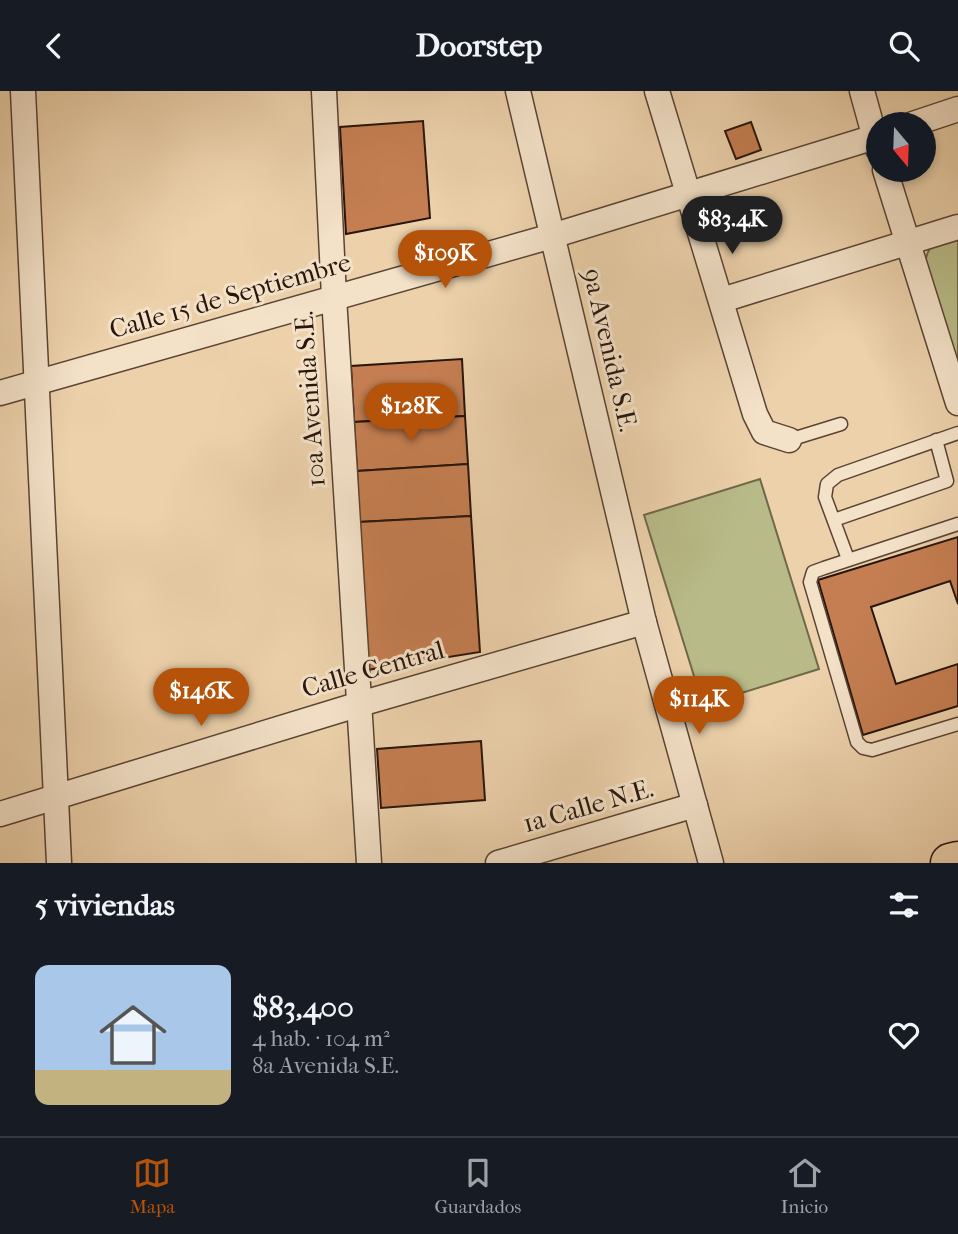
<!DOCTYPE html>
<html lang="es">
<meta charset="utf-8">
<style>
body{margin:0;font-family:"IM FELL French Canon",serif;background:#20242c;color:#f1f3f6;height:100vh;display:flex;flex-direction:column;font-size:26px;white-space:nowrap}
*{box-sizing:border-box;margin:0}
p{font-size:23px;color:#9ea1a6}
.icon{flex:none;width:38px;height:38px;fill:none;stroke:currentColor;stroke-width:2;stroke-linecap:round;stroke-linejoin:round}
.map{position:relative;height:772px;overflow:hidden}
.side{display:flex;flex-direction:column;background:#171b24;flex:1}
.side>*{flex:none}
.needle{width:46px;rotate:161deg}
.fabs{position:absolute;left:866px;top:21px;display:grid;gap:14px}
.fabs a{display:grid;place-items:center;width:70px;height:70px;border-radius:50%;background:#171b24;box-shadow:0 4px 10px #0003;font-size:35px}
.price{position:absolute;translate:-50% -60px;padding:0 16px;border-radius:24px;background:#b45309;color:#fff;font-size:23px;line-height:46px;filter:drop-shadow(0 2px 4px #0008)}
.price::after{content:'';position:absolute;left:50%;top:42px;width:21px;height:16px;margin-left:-10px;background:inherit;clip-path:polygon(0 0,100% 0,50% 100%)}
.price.current{background:#222;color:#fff}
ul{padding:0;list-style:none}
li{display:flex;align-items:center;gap:21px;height:175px;padding:0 35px}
li span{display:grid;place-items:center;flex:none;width:196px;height:140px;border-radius:14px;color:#555}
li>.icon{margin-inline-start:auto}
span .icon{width:84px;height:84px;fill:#fffc;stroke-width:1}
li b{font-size:30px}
h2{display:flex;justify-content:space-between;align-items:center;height:84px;padding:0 35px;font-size:30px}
header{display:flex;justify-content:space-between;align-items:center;height:91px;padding:0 35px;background:#171b24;font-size:32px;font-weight:700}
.tabs{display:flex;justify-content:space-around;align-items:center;height:98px;border-top:2px solid #363941;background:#171b24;font-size:19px;color:#9ea1a6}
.tabs a{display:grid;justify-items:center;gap:4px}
.tabs .current{color:#b45309}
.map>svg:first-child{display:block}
.green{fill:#b8bb88;stroke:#70684a;stroke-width:2}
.building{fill:#c47e51;stroke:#28150c;stroke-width:2}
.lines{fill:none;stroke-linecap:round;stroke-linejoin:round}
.lane-casing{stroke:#594434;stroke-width:15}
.street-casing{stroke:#594434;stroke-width:27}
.highway-casing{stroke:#28150c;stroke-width:41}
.lane{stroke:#f3e1c8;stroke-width:12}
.street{stroke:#f3e1c8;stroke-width:24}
.highway{stroke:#ecd1ab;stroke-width:38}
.labels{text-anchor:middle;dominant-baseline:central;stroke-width:6;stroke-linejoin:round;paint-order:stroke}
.street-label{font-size:26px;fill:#28150c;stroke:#f3e1c8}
</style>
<header><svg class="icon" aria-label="back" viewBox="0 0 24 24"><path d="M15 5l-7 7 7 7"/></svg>Doorstep<svg class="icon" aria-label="search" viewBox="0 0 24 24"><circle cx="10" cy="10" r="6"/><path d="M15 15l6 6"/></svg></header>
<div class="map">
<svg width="958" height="772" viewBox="0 0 958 772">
<rect width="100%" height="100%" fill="#ecd1ab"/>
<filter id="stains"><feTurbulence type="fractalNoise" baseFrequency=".00286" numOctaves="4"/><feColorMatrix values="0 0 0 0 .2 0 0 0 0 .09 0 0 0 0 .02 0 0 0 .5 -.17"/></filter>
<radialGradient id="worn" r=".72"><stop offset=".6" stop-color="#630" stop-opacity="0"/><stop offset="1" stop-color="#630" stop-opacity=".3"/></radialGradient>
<!-- green -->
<g class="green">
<path d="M 958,144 L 958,280 L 925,175 C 926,152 938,150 958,144 Z"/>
<polygon points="760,388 819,578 703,614 644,424"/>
</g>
<!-- building -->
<g class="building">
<polygon points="423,30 430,127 346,143 340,36"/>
<polygon points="751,31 761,59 736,68 725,40"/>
<polygon points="462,268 465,325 354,331 351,275"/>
<polygon points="465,325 468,373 357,380 354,331"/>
<polygon points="468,373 471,425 359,431 357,380"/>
<polygon points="471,425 480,561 367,579 359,431"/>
<polygon points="958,446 958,513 950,490 871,516 896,593 958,573 958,615 863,644 818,489"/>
<polygon points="481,650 485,709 381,717 377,658"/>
</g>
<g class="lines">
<!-- lane casing -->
<g class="lane-casing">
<g id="lane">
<polyline points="789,349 841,333"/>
<polyline points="834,429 947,390 936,349"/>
<polyline points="958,433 824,477 813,481 810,491 857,651 863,657 872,659 958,633"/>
<polyline points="848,468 825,406 827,393 838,384 958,342"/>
</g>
</g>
<!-- street casing -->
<g class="street-casing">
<g id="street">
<polyline points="23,0 59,772"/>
<polyline points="324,0 334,206 369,772"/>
<polyline points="518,0 644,531 711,772"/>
<polyline points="657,0 755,323 764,341 789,349"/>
<polyline points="862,0 878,58"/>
<polyline points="913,33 958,18"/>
<polyline points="885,79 958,312"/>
<polyline points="722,209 958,136"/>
<polyline points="0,302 552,145 878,45"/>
<polyline points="0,723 360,613 644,531"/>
<polyline points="498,772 695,714"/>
</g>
</g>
<!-- highway casing -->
<g class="highway-casing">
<polyline id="highway" points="950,772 958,770"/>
</g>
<!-- lane -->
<use href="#lane" class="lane"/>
<!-- street -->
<use href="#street" class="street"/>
<!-- highway -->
<use href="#highway" class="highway"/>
</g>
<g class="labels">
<!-- street labels -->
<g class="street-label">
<text transform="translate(230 205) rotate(-16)">Calle 15 de Septiembre</text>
<text transform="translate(610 259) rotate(77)">9a Avenida S.E.</text>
<text transform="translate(310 308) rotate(-94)">10a Avenida S.E.</text>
<text transform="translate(373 578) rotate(-16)">Calle Central</text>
<text transform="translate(588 715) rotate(-16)">1a Calle N.E.</text>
</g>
</g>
<rect width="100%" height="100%" filter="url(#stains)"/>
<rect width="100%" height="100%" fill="url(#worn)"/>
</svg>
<div class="fabs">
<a><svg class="needle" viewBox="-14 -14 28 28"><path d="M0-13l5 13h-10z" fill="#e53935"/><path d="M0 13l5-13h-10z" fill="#9ea1a6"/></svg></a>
</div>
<b class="price current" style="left:732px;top:165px">$83.4K</b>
<b class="price" style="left:445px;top:199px">$109K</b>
<b class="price" style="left:411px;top:352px">$128K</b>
<b class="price" style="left:201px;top:637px">$146K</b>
<b class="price" style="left:699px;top:645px">$114K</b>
</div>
<section class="side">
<h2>5 viviendas<svg class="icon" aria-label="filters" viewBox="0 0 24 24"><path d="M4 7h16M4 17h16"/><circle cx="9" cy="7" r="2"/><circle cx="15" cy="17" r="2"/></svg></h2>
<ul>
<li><span style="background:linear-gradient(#a9c7e8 75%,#c2b280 0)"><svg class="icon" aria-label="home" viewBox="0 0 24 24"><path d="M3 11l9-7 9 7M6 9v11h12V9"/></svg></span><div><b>$83,400</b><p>4 hab. · 104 m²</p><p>8a Avenida S.E.</p></div><svg class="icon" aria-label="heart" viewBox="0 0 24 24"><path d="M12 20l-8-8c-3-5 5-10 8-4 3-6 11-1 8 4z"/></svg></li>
</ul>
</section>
<nav class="tabs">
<a class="current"><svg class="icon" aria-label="map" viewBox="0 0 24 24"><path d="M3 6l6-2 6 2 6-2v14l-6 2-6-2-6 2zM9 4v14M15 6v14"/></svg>Mapa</a>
<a><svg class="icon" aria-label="saved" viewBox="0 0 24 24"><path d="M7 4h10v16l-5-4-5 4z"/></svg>Guardados</a>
<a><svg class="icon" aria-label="home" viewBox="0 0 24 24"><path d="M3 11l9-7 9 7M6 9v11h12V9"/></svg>Inicio</a>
</nav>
